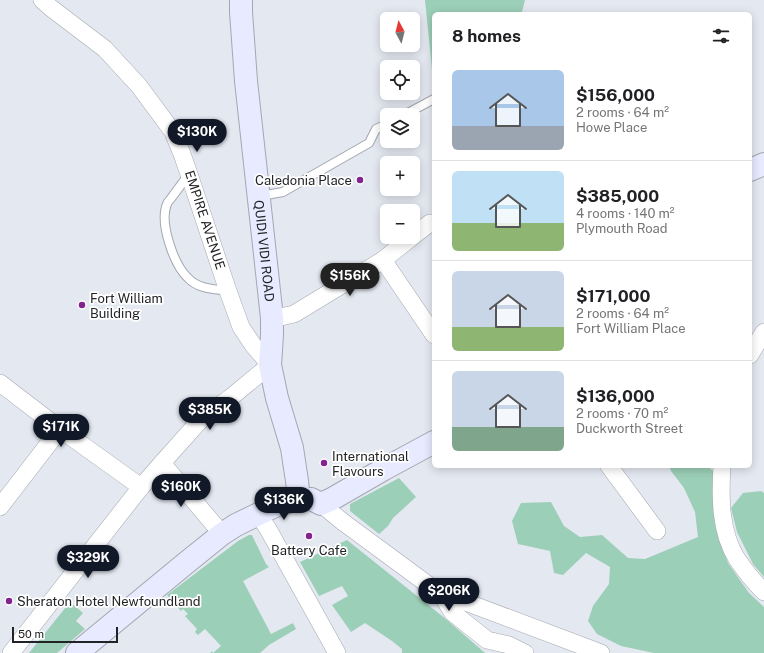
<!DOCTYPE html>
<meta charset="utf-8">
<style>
body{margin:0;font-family:"Public Sans",sans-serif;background:#f6f6f6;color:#202124;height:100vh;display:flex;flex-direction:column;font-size:15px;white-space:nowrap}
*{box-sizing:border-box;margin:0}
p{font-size:13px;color:#757577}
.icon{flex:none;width:22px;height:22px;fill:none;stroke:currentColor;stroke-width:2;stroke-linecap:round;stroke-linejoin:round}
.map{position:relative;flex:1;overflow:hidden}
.drawer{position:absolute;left:432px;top:12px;width:320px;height:456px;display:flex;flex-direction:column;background:#fff;border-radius:6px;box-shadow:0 2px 10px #0003}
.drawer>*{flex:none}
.needle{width:26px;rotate:353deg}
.buttons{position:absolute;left:380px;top:12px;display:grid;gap:8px}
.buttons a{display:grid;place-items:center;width:40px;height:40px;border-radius:6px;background:#fff;box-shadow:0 2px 10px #0003;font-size:20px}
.scale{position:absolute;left:12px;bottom:10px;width:106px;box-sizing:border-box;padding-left:4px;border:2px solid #222326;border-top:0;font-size:11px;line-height:14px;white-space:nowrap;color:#222326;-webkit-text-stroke:3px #fff;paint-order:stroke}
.price{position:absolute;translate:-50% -34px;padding:0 9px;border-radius:14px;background:#111827;color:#fff;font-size:13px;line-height:26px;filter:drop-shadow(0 1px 2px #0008)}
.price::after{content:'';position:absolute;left:50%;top:24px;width:12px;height:9px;margin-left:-6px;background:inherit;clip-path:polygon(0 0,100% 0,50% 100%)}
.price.current{background:#222;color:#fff}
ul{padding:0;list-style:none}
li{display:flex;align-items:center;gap:12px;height:100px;padding:0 20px}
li+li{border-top:1px solid #e0e0e0}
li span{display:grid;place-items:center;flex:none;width:112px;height:80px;border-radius:6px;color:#555}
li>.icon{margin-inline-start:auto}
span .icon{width:48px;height:48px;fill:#fffc;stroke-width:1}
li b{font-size:17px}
h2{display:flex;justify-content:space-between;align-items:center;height:48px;padding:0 20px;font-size:17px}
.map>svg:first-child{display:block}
.green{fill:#9ccfb7}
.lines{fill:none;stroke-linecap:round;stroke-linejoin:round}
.lane-casing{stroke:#a3a7af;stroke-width:10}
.street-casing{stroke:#a3a7af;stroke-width:18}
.secondary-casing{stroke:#a3a7af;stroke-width:24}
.lane{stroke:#fff;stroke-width:8}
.street{stroke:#fff;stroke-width:17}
.secondary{stroke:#e8eaff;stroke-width:22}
.poi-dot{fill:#82238f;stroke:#fff;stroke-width:1.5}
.labels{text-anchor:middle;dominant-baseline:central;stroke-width:3.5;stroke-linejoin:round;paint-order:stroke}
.poi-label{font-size:13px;fill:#222326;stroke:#fff;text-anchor:start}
.street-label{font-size:13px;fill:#222326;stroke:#fff}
</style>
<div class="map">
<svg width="764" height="653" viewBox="0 0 764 653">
<rect width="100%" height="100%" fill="#e4e8f1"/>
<!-- green -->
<g class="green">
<polygon points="425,0 525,0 522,12 523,14 434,14 433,79"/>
<polygon points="669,466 708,466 713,471 713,499 715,525 728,563 749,593 764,607 764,653 654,653 621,646 597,634 588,621 593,606 609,584 610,567 586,553 563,575 554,573 550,551 518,544 512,521 521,503 551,502 564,526 580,537 602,535 628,558 645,559 698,537 695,512 684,488 671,471"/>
<polygon points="399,478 416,497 393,518 388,526 379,534 350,511 350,504"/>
<polygon points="761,491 764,493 764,577 753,564 737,532 731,508 743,493"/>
<polygon points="249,535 252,535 266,564 269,567 243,581 271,634 293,623 296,629 269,645 260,653 210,653 212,651 213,653 221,646 205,629 198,635 195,632 197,629 185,616 188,614 183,609 181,611 167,595 238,541"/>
<polygon points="347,540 447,620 485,653 402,653 402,649 392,641 365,623 351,632 332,605 348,596 342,586 319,596 300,562"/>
<polygon points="70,602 83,613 76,621 85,629 57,653 29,653"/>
</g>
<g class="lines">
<!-- lane casing -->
<g class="lane-casing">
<g id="lane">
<polyline points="404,115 434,99"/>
<path d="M 189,174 C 183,182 178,189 172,197 C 171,199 168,201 167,204 C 159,223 174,265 188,278 C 198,289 214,289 228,291"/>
<polyline points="260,196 283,192 369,143 376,129 387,124"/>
</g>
</g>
<!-- street casing -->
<g class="street-casing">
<g id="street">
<polyline points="413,236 430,223"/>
<polyline points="383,260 434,335"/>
<polyline points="272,318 285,316 294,314 383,260 412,237"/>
<polyline points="750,355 764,332"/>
<polyline points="0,383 60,429 141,487"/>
<polyline points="162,463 222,534"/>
<polyline points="609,466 657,531"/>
<path d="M 722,466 C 720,497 720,532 737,559 C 745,571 754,582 764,592"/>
<polyline points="321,504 343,522 442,595 463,601 601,653"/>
<polyline points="0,507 60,429"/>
<polyline points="258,514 268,529 337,653"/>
<polyline points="442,595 452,612 487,640 509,645 525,653"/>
<polyline points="11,653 141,487 162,463 203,417 230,398 270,365 253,345 241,327 228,291 189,174 182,154 173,132 139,86 105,49 51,8 42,0"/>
</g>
</g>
<!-- secondary casing -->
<g class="secondary-casing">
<g id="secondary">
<path id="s1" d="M 241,0 L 241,12 L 246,81 L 272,318 L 272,335 L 270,365 L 277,398 L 292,448 L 297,481 L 299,499"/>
<polyline points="750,170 764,164"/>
<polyline points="77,653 186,563 222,534 236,525 277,505 299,499 311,499 321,504 332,499 384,469 434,442"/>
</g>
</g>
<!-- lane -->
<use href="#lane" class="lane"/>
<!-- street -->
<use href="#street" class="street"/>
<!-- secondary -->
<use href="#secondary" class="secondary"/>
</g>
<!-- markers -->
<g class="poi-dot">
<circle cx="360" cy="180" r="4"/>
<circle cx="82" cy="305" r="4"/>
<circle cx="324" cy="463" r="4"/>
<circle cx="309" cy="536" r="4"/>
<circle cx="9" cy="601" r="4"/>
</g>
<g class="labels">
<!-- poi labels -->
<g class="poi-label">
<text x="352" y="180" text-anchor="end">Caledonia Place</text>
<text x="90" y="298">Fort William<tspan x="90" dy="15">Building</tspan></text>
<text x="332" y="456">International<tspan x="332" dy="15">Flavours</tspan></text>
<text x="309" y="550" text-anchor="middle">Battery Cafe</text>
<text x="17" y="601">Sheraton Hotel Newfoundland</text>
</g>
<!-- street labels -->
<g class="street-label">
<text transform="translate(205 220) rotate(72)">EMPIRE AVENUE</text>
<text stroke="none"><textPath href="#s1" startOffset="252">QUIDI VIDI ROAD</textPath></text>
</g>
</g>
</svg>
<div class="buttons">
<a><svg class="needle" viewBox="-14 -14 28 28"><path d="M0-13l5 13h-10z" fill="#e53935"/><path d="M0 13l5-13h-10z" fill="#757577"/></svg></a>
<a><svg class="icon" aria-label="locate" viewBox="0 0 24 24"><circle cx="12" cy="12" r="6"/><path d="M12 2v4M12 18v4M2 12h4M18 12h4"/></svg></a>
<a><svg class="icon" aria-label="layers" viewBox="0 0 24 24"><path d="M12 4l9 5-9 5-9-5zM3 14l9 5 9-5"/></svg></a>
<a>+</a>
<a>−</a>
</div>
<div class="scale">50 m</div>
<b class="price" style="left:197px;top:153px">$130K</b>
<b class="price current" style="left:350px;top:297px">$156K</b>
<b class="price" style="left:210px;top:431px">$385K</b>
<b class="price" style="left:61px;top:448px">$171K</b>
<b class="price" style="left:181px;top:508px">$160K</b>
<b class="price" style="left:284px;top:521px">$136K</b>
<b class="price" style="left:88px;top:579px">$329K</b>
<b class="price" style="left:449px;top:612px">$206K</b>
<section class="drawer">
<h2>8 homes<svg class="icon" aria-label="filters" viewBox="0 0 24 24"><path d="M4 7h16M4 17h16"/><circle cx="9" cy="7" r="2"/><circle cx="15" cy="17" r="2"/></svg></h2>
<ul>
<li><span style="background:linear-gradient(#a9c7e8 70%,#9aa5b1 0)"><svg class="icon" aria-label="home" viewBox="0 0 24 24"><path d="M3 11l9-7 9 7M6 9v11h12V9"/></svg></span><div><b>$156,000</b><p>2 rooms · 64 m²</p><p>Howe Place</p></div></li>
<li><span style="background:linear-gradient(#bfe0f5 65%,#8fb573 0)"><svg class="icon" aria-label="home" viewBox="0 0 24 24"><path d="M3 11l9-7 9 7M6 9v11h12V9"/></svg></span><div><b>$385,000</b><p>4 rooms · 140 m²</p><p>Plymouth Road</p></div></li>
<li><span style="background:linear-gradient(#c9d6e8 70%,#8fb573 0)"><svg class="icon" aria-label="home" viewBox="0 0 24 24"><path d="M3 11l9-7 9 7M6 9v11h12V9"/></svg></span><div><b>$171,000</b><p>2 rooms · 64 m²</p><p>Fort William Place</p></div></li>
<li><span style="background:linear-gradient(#c9d6e8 70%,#7fa58c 0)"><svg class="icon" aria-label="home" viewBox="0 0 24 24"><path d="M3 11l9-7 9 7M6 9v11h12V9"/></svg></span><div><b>$136,000</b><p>2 rooms · 70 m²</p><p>Duckworth Street</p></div></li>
</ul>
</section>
</div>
